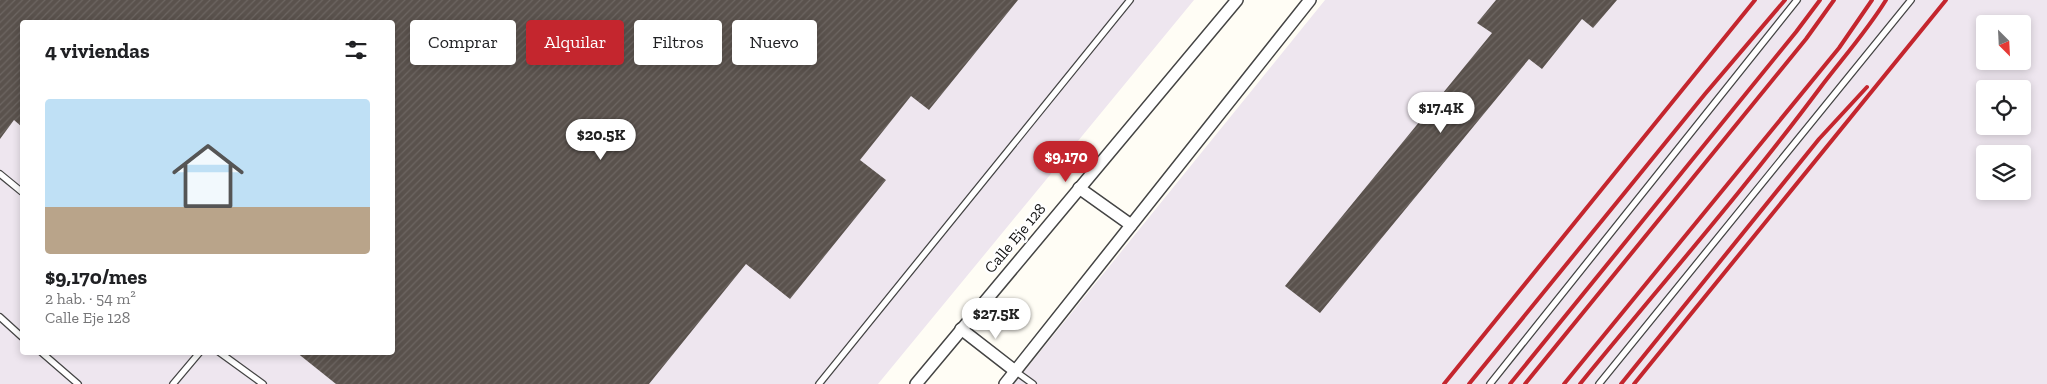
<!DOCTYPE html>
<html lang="es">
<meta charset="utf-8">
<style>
body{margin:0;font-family:"Zilla Slab",serif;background:#f6f6f6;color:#202124;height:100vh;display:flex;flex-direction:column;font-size:19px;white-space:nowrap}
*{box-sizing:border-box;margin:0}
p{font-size:16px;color:#757577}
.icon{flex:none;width:28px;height:28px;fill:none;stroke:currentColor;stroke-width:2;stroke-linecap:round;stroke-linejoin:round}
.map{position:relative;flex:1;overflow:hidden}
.panel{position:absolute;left:20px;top:20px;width:375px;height:335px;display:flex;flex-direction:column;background:#fff;border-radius:5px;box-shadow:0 2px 8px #0003}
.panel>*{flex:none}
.banner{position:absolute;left:410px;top:20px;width:475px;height:45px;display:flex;gap:10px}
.needle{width:32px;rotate:156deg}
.fabs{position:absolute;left:1976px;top:15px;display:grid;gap:10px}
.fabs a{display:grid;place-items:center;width:55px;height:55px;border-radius:5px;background:#fff;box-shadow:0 2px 8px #0003;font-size:25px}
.price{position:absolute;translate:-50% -42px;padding:0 11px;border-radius:18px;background:#fff;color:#222;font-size:16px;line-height:32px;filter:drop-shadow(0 1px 2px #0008)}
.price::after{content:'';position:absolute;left:50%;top:30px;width:15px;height:11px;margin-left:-8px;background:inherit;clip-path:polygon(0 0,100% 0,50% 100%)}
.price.selected{background:#c4262e;color:#fff}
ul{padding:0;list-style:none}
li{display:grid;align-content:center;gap:10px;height:265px;padding:0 25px}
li+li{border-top:1px solid #e0e0e0}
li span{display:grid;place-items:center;height:155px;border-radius:5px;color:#555}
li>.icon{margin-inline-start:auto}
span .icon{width:90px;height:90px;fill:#fffc;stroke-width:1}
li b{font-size:21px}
h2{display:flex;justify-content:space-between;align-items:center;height:60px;padding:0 25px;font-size:21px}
.chip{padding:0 18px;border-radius:5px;background:#fff;box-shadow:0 2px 8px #0003;font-size:18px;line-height:45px}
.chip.selected{background:#c4262e;color:#fff}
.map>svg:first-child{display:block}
.industrial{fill:#eee6ef;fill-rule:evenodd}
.building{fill:url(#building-hatch)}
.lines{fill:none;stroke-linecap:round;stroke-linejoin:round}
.lane-casing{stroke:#444;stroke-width:8}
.street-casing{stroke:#444;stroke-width:14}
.lane{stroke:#fff;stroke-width:5.5}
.street{stroke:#fff;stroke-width:11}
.rail{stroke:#c4262e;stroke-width:4}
.labels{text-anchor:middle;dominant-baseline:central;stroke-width:5;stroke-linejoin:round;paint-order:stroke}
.street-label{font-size:16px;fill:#111;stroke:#fff}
</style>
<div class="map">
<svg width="2047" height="384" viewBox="0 0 2047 384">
<defs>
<pattern id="building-hatch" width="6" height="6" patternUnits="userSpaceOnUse" patternTransform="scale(1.25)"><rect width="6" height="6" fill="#5a524d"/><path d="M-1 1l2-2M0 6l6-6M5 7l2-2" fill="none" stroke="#6d6662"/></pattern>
</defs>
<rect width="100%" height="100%" fill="#fffdf5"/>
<!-- industrial -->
<g class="industrial">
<path d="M 0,0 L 1194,0 L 878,384 L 0,384 ZM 22,22 L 392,22 L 392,352 L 22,352 Z"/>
<path d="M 1325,0 L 2047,0 L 2047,384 L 1014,384 ZM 1985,24 L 2022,24 L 2022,61 L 1985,61 ZM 1985,89 L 2022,89 L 2022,126 L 1985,126 ZM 1985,154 L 2022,154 L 2022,191 L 1985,191 Z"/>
</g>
<!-- building -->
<g class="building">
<polygon points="0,0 1018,0 929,110 911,96 860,160 886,180 790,299 746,264 649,384 336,384 296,352 392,352 392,22 22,22 22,127 14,120 0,139"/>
<polygon points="1496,0 1617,0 1593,28 1582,19 1542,69 1529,59 1320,313 1285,286 1492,33 1477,23"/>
</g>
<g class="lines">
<!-- lane casing -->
<g class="lane-casing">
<g id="lane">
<polyline points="0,174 22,192"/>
<polyline points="0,317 22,337"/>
<polyline points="41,352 78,384"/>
<polyline points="219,352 263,384"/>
<polyline points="1015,371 1033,384"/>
<polyline points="173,384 200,352"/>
<polyline points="819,384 1130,0"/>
<polyline points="1490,384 1797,0"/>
<polyline points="1599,384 1911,0"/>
</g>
</g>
<!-- street casing -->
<g class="street-casing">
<g id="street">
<polyline points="1079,188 1131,225"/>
<polyline points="961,329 1015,371"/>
<polyline points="916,384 1237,0"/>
<polyline points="1005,384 1310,0"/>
</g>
</g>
<!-- lane -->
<use href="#lane" class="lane"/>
<!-- street -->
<use href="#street" class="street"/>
<!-- rail -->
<g class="rail">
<polyline points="1444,384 1755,0"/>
<polyline points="1469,384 1705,94 1785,0"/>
<polyline points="1510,384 1796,32 1820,0"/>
<polyline points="1525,384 1806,39 1834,0"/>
<polyline points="1564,384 1839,48 1872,0"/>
<path d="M 1580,384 C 1660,286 1744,190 1820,88 C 1842,59 1867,31 1886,0"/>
<polyline points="1621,384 1819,139 1867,87"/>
<polyline points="1634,384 1946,0"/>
</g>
</g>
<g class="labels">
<!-- street labels -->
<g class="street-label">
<text transform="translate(1015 238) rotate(-50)">Calle Eje 128</text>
</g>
</g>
</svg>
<div class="fabs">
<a><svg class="needle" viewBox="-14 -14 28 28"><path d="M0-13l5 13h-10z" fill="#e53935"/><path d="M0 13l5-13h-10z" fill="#757577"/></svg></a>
<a><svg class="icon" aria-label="locate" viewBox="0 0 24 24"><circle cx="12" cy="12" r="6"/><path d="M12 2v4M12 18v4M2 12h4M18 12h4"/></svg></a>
<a><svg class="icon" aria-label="layers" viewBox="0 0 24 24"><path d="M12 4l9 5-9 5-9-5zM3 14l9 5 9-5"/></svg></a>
</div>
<b class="price" style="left:1441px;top:134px">$17.4K</b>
<b class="price" style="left:601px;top:161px">$20.5K</b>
<b class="price selected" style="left:1066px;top:183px">$9,170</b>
<b class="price" style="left:996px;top:340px">$27.5K</b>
<div class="banner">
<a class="chip">Comprar</a>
<a class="chip selected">Alquilar</a>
<a class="chip">Filtros</a>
<a class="chip">Nuevo</a>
</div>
<section class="panel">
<h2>4 viviendas<svg class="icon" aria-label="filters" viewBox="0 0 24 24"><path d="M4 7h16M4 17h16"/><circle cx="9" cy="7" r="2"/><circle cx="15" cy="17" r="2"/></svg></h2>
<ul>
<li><span style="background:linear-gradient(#bfe0f5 70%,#b9a48a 0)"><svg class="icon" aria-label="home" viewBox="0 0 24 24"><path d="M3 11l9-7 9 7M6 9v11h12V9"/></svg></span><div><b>$9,170/mes</b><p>2 hab. · 54 m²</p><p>Calle Eje 128</p></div></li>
</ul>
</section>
</div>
